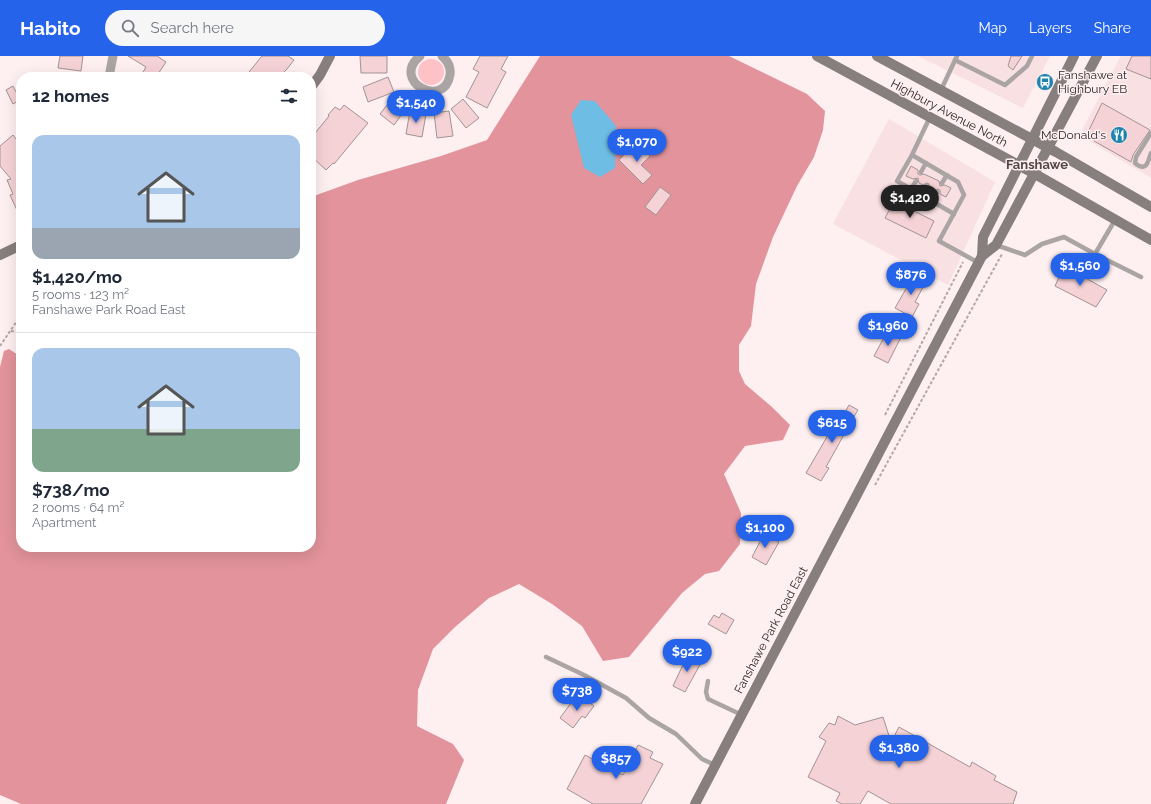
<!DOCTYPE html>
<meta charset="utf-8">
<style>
body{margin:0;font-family:Raleway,sans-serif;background:#f6f6f7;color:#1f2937;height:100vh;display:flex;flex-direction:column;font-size:15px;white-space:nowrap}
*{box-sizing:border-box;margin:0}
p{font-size:13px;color:#747a83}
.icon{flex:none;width:22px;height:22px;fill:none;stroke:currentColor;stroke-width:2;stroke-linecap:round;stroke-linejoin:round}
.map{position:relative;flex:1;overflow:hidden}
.drawer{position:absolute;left:16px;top:16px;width:300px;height:480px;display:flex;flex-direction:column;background:#fff;border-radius:16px;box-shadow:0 4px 16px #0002}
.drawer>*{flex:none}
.price{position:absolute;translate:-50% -34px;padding:0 9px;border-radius:14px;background:#2563eb;color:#fff;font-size:13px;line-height:26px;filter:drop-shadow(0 1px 2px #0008)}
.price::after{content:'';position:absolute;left:50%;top:24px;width:12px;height:9px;margin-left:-6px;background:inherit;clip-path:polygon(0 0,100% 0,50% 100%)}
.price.selected{background:#222;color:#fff}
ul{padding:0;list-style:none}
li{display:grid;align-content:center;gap:8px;height:212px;padding:0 16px}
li+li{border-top:1px solid #e0e1e3}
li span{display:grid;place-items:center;height:124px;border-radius:12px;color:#555}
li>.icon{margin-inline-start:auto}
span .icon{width:72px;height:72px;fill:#fffc;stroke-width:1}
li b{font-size:17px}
h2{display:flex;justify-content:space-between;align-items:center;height:48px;padding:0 16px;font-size:17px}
header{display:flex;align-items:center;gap:24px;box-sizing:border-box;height:56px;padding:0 20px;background:#2563eb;color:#fff}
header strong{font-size:19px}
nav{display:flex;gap:22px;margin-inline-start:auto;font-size:14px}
.search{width:280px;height:36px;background:#f6f6f7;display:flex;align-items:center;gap:10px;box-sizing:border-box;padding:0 14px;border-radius:22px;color:#747a83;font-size:15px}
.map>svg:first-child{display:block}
.built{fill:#f9e0e2}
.green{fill:#fdc1c6}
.forest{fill:#e2939b}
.water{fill:#6ebde4}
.building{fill:#f5d2d5;stroke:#a19394}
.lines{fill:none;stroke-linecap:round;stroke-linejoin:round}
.path{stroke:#b3a7a8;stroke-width:2;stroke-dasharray:3 2;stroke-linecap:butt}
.lane{stroke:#aaa4a4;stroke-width:4.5}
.street{stroke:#aaa4a4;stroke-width:9}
.secondary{stroke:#877e7e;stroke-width:10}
.labels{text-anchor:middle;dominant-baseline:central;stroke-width:3;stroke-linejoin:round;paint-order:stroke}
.poi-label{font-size:12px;fill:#2f292a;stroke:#feeff0;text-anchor:start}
.street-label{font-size:12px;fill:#2f292a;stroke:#feeff0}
.neighbourhood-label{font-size:13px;font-weight:bold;fill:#514546;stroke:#feeff0}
</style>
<header>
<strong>Habito</strong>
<div class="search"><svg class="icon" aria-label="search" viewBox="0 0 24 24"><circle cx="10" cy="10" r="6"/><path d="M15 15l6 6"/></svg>Search here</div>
<nav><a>Map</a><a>Layers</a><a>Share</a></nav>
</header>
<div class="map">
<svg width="1151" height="748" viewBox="0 0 1151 748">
<rect width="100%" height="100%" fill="#feeff0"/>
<!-- built -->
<g class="built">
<polygon points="918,0 1050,0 1023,52"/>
<polygon points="1121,0 1151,0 1151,122 1091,86 1082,74"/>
<polygon points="889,63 995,126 948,229 833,168"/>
</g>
<!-- green -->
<circle class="green" cx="431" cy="16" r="13"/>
<!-- forest -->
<polygon class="forest" points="540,0 729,0 807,38 825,55 823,74 814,101 797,130 773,181 756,228 751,270 739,289 739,315 745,328 772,351 790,369 783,384 745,390 724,418 741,457 740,488 719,515 705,518 682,537 629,601 603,605 582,570 552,548 519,528 489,542 455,571 433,593 418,634 417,670 453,688 464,704 446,748 21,748 0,739 0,311 4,295 9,293 21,301 21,491 311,491 311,141 358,124 441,100 487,84"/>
<!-- water -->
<polygon class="water" points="581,44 595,45 616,70 615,112 600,121 584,112 571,59"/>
<!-- building -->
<g class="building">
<polygon points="60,0 83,0 81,15 58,12"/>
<polygon points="128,0 157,0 166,6 156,21 140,21 146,11"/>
<polygon points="262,0 288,0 294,4 287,13 279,21 245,21"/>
<polygon points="360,0 387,0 387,17 361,17"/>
<polygon points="480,0 508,0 501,13 506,16 487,52 466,41 479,16 473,13"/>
<polygon points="1011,0 1022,0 1013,14 1008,10"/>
<polygon points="1132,0 1151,0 1151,23 1126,13"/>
<polygon points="388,21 394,36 368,46 363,31"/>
<polygon points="13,30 20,44 13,48 6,34"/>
<polygon points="395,39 401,53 405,54 394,69 380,58"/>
<polygon points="463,43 479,62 466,72 451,53"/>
<polygon points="1102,47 1150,74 1133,99 1131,106 1094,85 1089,74"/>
<polygon points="344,49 368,67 334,108 333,107 326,114 311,100 311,82 329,60 328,59 335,51 340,54"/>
<polygon points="410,55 426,58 422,81 406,78"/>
<polygon points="449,55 453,80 437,82 434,57"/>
<polygon points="13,79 21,89 21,163 10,139 13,138 7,124 11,123 0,110 0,90"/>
<polygon points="636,87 650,100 641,109 652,119 643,128 619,104"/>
<polygon points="911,110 918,114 918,118 920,119 924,118 939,125 940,130 945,129 951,132 946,141 940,138 940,134 938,133 934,135 929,132 929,128 927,127 923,129 919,127 918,122 913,123 906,120"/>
<polygon points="660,131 671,139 656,159 645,151"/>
<polygon points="894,145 934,165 926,182 885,162"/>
<polygon points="1064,210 1107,234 1096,251 1055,230"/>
<polygon points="915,217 927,224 915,246 919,248 912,261 895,252"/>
<polygon points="888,274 901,281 888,307 874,300"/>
<polygon points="849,349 858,354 853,362 856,364 849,377 846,375 826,411 829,412 821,425 806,417 835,367 838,369"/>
<polygon points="764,478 779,486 766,509 752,501"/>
<polygon points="722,557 734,564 726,578 708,568 714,559 719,562"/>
<polygon points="688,598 702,605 685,636 673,630"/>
<polygon points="580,640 594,650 585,662 582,660 573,672 560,662 571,647 573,649"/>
<polygon points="838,660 855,669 883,661 891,686 899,671 970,711 972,706 996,720 994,724 1017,736 1013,748 891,748 868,735 860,748 842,748 836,745 840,737 808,721 826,685 819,681 829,667 835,669"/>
<polygon points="638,689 653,696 650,702 663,708 641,748 593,748 567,733 585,699 623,719"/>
</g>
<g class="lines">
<!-- path -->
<g class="path">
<polyline points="18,205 21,209"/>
<polyline points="11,275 21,277"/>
<polyline points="0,290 21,259"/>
<polyline points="885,359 963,206"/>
<polyline points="875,429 1002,198"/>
</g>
<!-- lane -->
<g class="lane">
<polyline points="955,4 1005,29 1027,10 1032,0"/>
<polyline points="941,34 957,0"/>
<polyline points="930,61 912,99 958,126 964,139 939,185 979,207"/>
<path d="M 1151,77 L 1136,101 L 1135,107 C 1147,117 1148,105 1151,97"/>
<polyline points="912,99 897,125 954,158"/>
<polyline points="921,116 926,107"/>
<polyline points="942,127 947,119"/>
<polyline points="911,133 916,125"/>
<polyline points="921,139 926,130"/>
<polyline points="932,145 937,136"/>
<polyline points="996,189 1025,199 1042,188 1064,181 1095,198 1141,221"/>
<polyline points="1095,198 1115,164"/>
<polyline points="546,601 584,619 626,642 649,662 676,678 702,703 715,709"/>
<polyline points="708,625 706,636 708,643 742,659"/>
</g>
<!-- street -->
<g class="street">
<path d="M 420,0 C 390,25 444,54 450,19 C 451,11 448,5 442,0"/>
<polyline points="109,21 113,0"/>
</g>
<!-- secondary -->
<g class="secondary">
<polyline points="817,0 1035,118 1151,184"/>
<polyline points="877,0 1056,96 1151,151"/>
<polyline points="311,31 320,19 330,0"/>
<polyline points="0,199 21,189"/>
<polyline points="982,200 983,181 1074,0"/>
<polyline points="695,748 982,200 996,189 1097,0"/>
</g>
</g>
<!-- icons -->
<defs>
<g id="bus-disc" transform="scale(0.9)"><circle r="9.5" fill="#1e84ae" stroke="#feeff0"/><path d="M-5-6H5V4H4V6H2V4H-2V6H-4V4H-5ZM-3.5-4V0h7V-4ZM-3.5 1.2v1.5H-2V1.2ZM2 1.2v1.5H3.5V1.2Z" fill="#fff"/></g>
<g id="restaurant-disc" transform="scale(0.9)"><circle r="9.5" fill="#1e84ae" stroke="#feeff0"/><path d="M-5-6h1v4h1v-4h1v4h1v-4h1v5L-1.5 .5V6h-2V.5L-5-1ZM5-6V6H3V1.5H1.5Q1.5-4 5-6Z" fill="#fff"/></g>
</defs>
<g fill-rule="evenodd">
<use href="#bus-disc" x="1045" y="26"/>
<use href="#restaurant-disc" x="1119" y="79"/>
</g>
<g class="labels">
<!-- poi labels -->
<g class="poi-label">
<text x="1058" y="19">Fanshawe at<tspan x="1058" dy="14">Highbury EB</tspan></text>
<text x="1106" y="79" text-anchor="end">McDonald's</text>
</g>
<!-- street labels -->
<g class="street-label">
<text transform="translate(949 57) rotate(28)">Highbury Avenue North</text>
<text transform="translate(771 574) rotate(-62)">Fanshawe Park Road East</text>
</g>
<!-- neighbourhood labels -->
<g class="neighbourhood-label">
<text x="1037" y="108">Fanshawe</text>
</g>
</g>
</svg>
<b class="price" style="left:416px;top:68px">$1,540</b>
<b class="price" style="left:637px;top:107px">$1,070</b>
<b class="price selected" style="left:910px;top:163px">$1,420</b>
<b class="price" style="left:1080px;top:231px">$1,560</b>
<b class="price" style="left:911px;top:240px">$876</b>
<b class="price" style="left:888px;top:291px">$1,960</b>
<b class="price" style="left:832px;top:388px">$615</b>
<b class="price" style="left:765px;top:493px">$1,100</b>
<b class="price" style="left:687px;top:617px">$922</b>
<b class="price" style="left:577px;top:656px">$738</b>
<b class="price" style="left:899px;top:713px">$1,380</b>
<b class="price" style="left:616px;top:724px">$857</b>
<section class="drawer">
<h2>12 homes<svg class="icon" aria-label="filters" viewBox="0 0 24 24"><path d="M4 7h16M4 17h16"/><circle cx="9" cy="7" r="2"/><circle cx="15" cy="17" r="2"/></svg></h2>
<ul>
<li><span style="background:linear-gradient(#a9c7e8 75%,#9aa5b1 0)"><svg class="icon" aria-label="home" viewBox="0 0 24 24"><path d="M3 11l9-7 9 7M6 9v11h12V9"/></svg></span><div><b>$1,420/mo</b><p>5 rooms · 123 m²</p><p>Fanshawe Park Road East</p></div></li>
<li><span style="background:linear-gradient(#a9c7e8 65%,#7fa58c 0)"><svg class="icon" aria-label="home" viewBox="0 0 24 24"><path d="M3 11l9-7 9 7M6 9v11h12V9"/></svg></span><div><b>$738/mo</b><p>2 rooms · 64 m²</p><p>Apartment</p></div></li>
</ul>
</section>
</div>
